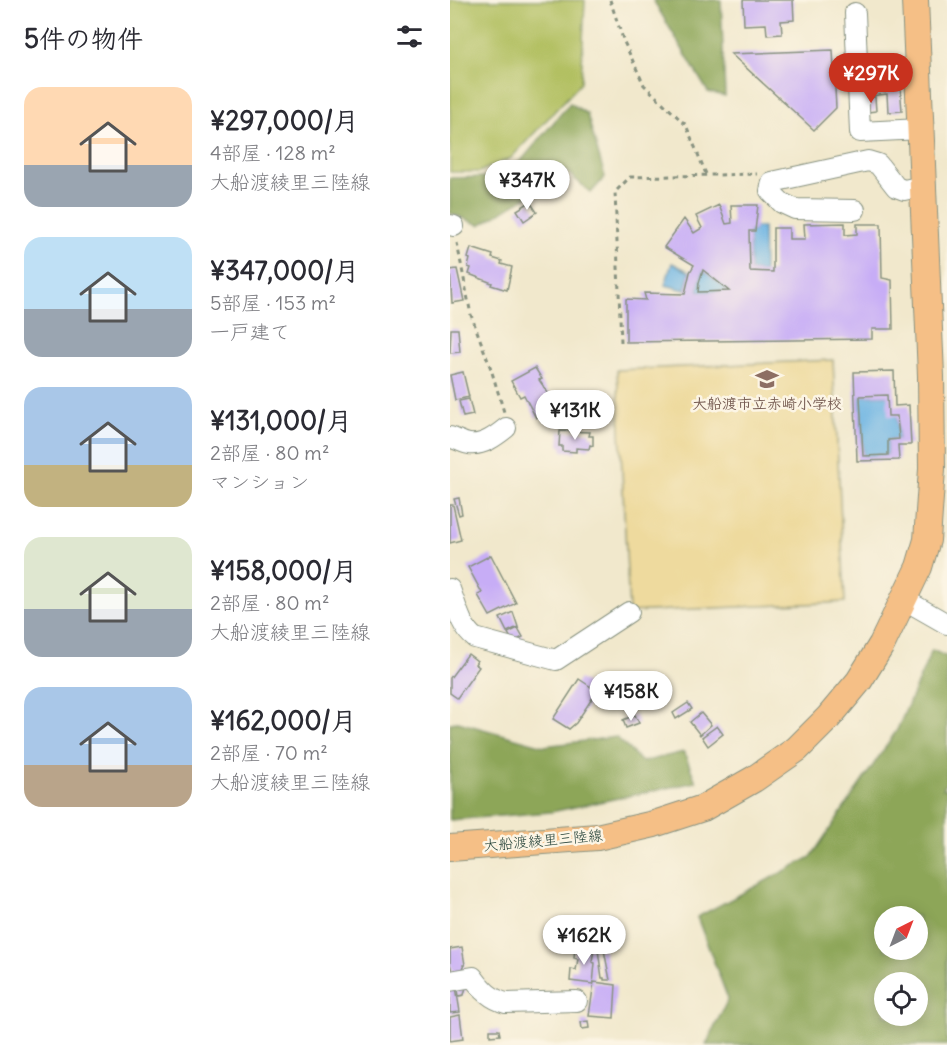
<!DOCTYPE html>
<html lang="ja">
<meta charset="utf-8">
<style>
body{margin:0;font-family:Delius,"Klee One",sans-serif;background:#f7f7f7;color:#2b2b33;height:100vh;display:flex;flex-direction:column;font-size:22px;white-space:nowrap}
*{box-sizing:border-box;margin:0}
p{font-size:20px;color:#7c7c81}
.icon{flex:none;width:33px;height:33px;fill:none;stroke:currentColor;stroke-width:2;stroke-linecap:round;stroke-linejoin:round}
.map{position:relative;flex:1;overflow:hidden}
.panel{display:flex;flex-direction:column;background:#fff;width:450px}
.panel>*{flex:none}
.needle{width:39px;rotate:42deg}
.buttons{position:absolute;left:424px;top:906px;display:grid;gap:12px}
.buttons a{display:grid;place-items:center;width:54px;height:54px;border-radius:50%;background:#fff;box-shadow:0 3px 15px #0003;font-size:30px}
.price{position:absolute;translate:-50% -51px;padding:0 14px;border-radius:21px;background:#fff;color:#222;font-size:20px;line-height:39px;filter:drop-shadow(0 2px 3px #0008)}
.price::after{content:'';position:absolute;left:50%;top:36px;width:18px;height:14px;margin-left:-9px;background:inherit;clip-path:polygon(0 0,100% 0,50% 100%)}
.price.current{background:#c8321e;color:#fff}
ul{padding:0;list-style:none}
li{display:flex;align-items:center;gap:18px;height:150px;padding:0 24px}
li span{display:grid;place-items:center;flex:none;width:168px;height:120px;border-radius:18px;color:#555}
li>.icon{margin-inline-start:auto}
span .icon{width:72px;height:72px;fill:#fffc;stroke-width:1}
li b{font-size:26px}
h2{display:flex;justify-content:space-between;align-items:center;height:72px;padding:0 24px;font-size:26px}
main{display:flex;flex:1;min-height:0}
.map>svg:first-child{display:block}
.green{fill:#b2c062;stroke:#687e4b;stroke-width:1.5}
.forest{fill:#8da658;stroke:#567246;stroke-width:1.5;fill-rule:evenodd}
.sand{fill:#eeda9e;stroke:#868c69;stroke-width:1.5}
.water{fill:#6cb4e3;stroke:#46788c;stroke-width:1.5}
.building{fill:#c7adf6;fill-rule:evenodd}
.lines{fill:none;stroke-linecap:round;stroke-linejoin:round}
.minor-casing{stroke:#889280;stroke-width:22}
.major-casing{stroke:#889280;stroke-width:28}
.path{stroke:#889280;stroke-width:3;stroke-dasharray:4.5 4.5;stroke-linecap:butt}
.minor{stroke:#fff;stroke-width:20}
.major{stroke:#f5bf86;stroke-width:26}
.labels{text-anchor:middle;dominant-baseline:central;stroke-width:5;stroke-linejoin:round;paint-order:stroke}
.education-label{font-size:15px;font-weight:bold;fill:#785e54;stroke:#fcf5e5}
.street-label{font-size:15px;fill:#1f3d34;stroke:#fcf5e5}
</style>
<main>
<section class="panel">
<h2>5件の物件<svg class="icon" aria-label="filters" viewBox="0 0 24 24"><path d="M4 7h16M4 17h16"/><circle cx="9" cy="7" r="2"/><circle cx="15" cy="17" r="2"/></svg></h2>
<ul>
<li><span style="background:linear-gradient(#ffd9b3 65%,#9aa5b1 0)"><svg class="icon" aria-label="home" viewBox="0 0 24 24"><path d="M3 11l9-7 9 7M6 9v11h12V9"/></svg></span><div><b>¥297,000/月</b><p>4部屋 · 128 m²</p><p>大船渡綾里三陸線</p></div></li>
<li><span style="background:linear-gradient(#bfe0f5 60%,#9aa5b1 0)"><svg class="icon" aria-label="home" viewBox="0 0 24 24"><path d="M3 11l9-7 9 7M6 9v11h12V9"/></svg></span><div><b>¥347,000/月</b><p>5部屋 · 153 m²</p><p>一戸建て</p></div></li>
<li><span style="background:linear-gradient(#a9c7e8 65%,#c2b280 0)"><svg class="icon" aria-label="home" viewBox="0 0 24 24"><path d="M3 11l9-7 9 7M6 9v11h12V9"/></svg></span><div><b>¥131,000/月</b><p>2部屋 · 80 m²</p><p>マンション</p></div></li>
<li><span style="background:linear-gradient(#dfe7d0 60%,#9aa5b1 0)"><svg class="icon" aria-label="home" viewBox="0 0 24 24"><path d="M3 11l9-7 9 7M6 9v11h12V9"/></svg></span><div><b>¥158,000/月</b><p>2部屋 · 80 m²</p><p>大船渡綾里三陸線</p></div></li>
<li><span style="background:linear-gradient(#a9c7e8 65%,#b9a48a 0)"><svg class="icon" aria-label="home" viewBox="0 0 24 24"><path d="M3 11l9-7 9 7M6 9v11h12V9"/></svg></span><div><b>¥162,000/月</b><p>2部屋 · 70 m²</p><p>大船渡綾里三陸線</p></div></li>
</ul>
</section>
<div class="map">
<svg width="497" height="1045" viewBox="0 0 497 1045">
<rect width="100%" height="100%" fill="#fcf5e5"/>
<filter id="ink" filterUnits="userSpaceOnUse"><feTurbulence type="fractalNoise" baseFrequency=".0167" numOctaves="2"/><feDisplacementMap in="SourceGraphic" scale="12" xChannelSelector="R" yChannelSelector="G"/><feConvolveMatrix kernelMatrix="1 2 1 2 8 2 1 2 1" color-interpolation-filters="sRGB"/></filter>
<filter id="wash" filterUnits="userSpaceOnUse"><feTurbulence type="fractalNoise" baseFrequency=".008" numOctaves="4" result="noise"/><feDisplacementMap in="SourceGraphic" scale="24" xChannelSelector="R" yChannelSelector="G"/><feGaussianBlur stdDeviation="1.35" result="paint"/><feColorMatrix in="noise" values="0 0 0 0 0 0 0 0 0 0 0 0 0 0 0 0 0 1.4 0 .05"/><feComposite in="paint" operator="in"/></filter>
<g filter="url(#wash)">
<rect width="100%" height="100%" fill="#f1e8cc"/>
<!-- green -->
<polygon class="green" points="0,0 135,0 131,83 61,158 29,172 0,172"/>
<!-- forest -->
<g class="forest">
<polygon points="203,0 271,0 275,96 258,92"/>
<polygon points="120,103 137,114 155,177 141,193 115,170 92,188 30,225 0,213 0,178 38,177 71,161"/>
<path d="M 482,650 L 497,657 L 497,780 L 493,789 L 497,789 L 497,1045 L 256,1045 L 278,999 L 247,917 L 361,857 L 447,730 ZM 468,916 L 468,950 L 435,950 L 435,916 ZM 468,982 L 468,1016 L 435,1016 L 435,982 Z"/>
<polygon points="8,722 94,746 166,737 192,762 234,752 246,782 101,812 0,820 0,723"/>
</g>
<!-- sand -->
<polygon class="sand" points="383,360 395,602 179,612 167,370"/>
<!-- water -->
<g class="water">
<polygon points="305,227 313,227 314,272 300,271 299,231 304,231"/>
<polygon points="222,263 240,272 235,290 215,285"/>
<polygon points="253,270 279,291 248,292 249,283"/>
<polygon points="437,395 447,416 449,439 438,440 438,455 413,456 410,396"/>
</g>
<g id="blocks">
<!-- building -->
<g class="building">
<polygon points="293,0 343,0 344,20 331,21 332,34 317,35 316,24 294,25"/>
<polygon points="383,50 386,108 364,130 281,54"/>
<polygon points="449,72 452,111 438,112 437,94 421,96 419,74"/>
<polygon points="425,97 426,111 418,112 417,98"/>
<polygon points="80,202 87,212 74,221 67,210"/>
<path d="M 269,205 L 276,224 L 282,223 L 281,205 L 308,205 L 305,231 L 299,231 L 300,271 L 323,272 L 323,228 L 339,228 L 339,239 L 355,239 L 354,224 L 395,223 L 395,235 L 407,234 L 407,224 L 431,224 L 432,278 L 442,280 L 443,329 L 422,329 L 422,339 L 176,342 L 176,299 L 196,300 L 194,293 L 235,294 L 240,272 L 244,265 L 214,247 L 234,219 L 244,233 L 252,228 L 246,216 ZM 253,270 L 268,282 L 279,291 L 248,292 L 249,283 Z"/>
<polygon points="21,248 43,255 42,258 52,261 51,264 62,267 57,290 41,285 42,283 19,274 21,268 18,267 20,259 18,258"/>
<polygon points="7,269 14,301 2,303 0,270"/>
<polygon points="1,329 8,329 10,352 0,353"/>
<polygon points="85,368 92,379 89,380 107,406 86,418 74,395 70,397 61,381"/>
<path d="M 444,371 L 445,406 L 459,405 L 461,445 L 448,445 L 449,460 L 407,461 L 404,372 ZM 437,395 L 438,416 L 447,416 L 449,439 L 438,440 L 438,455 L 413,456 L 410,396 Z"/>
<polygon points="13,372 19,397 5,400 0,375"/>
<polygon points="19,399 23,415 13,417 9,401"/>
<polygon points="110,431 140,432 139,436 143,436 143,446 140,445 139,449 126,448 126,452 112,451 112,446 109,446"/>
<polygon points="9,498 12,514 9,515 4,499"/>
<polygon points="0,505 3,505 11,540 0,543"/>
<polygon points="41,555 66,603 40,616 28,595 32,593 18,567"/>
<polygon points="63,612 68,627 57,632 50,618"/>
<polygon points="68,628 73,637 63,642 58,633"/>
<polygon points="18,654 27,661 25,664 29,667 7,698 0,693 0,678"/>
<polygon points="129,679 147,691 126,723 119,729 103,719"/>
<polygon points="238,703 242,709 226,719 223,713"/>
<polygon points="251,713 261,725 250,735 240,722"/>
<polygon points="185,715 189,723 176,728 173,720"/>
<polygon points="267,726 273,734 258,746 252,737"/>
<polygon points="12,947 15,965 13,965 14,972 3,974 0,964 0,949"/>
<polygon points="125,947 144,949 142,962 145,963 143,984 120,981 121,969 126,970 128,959 124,958"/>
<polygon points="148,950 154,950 160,980 154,980 154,978 152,978"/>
<polygon points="144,982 166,985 164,1018 139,1016"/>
<polygon points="17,983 14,995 9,996 7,984"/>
<polygon points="6,987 10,1012 0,1013 0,988"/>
<polygon points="10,1015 13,1039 0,1041 0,1017"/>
<polygon points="138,1021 139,1028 132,1029 131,1022"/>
<polygon points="40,1030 49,1030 50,1035 40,1036"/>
</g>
</g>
</g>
<g filter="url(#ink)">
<use href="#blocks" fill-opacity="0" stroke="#889280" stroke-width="1.5"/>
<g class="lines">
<!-- minor casing -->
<g class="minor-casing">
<g id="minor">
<polyline points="405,13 410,132 471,129"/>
<polyline points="405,210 345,209 332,203 320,191 322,182 418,161 428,164 446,187 454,190 473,186"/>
<polyline points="0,225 4,226"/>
<path d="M 0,437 C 6,439 13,443 19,444 C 33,446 46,436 56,428"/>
<path d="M 0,589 C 6,605 11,628 25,638 L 106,660 L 179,612"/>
<polyline points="455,600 497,624"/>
<path d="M 0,981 L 23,977 C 32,990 41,999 56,1003 L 127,1001"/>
</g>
</g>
<!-- major casing -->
<g class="major-casing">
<polyline id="major" points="0,848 147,837 204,824 253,808 304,779 347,749 378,718 409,681 432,644 469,567 477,540 482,469 481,376 465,0"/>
</g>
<!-- path -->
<g class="path">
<polyline points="160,0 174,42 194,85 236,125 256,174"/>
<polyline points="7,243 21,315 41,369 54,412"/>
<polyline points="171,342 165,192 180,177 307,174"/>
</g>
<!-- minor -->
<use href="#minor" class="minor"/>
<!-- major -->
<use href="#major" class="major"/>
</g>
</g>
<!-- icons -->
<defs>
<g id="school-bare" transform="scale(1.8)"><path d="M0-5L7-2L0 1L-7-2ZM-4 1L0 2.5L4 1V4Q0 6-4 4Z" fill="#8d6e63" stroke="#fcf5e5" stroke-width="2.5" paint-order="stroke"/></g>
</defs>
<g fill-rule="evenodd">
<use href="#school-bare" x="317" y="379"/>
</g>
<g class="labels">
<!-- education labels -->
<g class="education-label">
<text x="317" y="403">大船渡市立赤崎小学校</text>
</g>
<!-- street labels -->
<g class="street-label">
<text transform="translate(93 840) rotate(-5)">大船渡綾里三陸線</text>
</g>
</g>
</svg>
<div class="buttons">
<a><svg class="needle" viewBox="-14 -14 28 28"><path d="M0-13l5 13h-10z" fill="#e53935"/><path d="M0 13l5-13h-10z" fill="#7c7c81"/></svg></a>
<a><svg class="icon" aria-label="locate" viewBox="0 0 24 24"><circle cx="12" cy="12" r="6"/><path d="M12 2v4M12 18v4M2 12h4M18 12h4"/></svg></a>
</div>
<b class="price current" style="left:421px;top:104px">¥297K</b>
<b class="price" style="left:77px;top:211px">¥347K</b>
<b class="price" style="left:125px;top:441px">¥131K</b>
<b class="price" style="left:181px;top:722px">¥158K</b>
<b class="price" style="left:134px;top:966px">¥162K</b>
</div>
</main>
